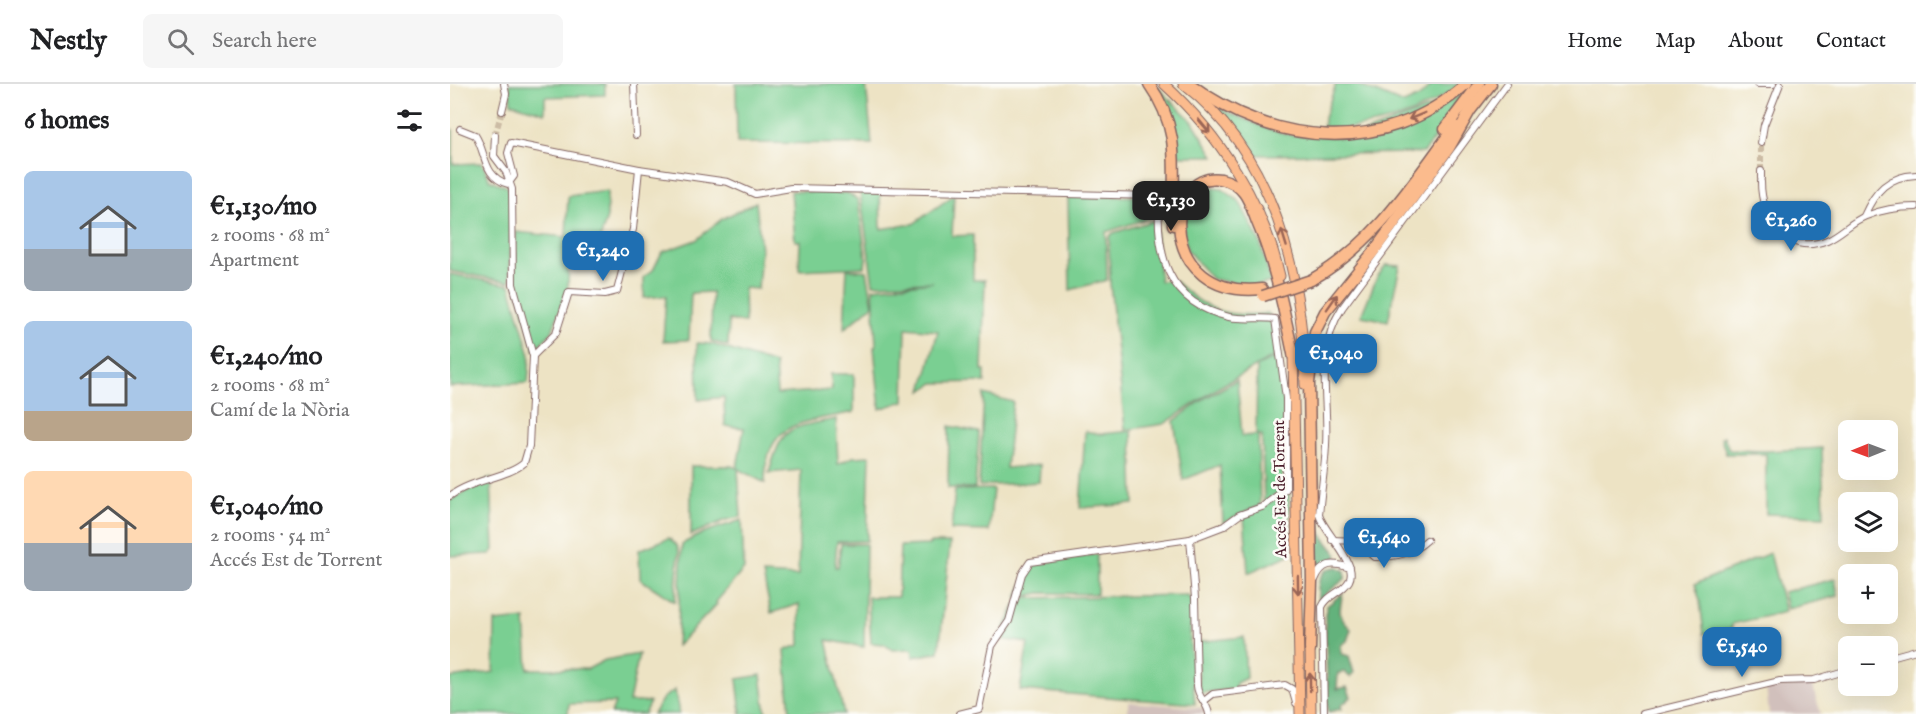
<!DOCTYPE html>
<meta charset="utf-8">
<style>
body{margin:0;font-family:"IM FELL English",serif;background:#f6f6f6;color:#202124;height:100vh;display:flex;flex-direction:column;font-size:22px;white-space:nowrap}
*{box-sizing:border-box;margin:0}
p{font-size:20px;color:#757577}
.icon{flex:none;width:33px;height:33px;fill:none;stroke:currentColor;stroke-width:2;stroke-linecap:round;stroke-linejoin:round}
.map{position:relative;flex:1;overflow:hidden}
.drawer{display:flex;flex-direction:column;background:#fff;width:450px}
.drawer>*{flex:none}
.needle{width:39px;rotate:269deg}
.fabs{position:absolute;left:1388px;top:336px;display:grid;gap:12px}
.fabs a{display:grid;place-items:center;width:60px;height:60px;border-radius:9px;background:#fff;box-shadow:0 6px 24px #0002;font-size:30px}
.price{position:absolute;translate:-50% -51px;padding:0 14px;border-radius:12px;background:#1f6fb2;color:#fff;font-size:20px;line-height:39px;filter:drop-shadow(0 2px 3px #0008)}
.price::after{content:'';position:absolute;left:50%;top:36px;width:18px;height:14px;margin-left:-9px;background:inherit;clip-path:polygon(0 0,100% 0,50% 100%)}
.price.selected{background:#222;color:#fff}
ul{padding:0;list-style:none}
li{display:flex;align-items:center;gap:18px;height:150px;padding:0 24px}
li span{display:grid;place-items:center;flex:none;width:168px;height:120px;border-radius:9px;color:#555}
li>.icon{margin-inline-start:auto}
span .icon{width:72px;height:72px;fill:#fffc;stroke-width:1}
li b{font-size:26px}
h2{display:flex;justify-content:space-between;align-items:center;height:72px;padding:0 24px;font-size:26px}
header{display:flex;align-items:center;gap:36px;box-sizing:border-box;height:84px;padding:0 30px;background:#fff;border-bottom:2px solid #e0e0e0}
header strong{font-size:28px}
nav{display:flex;gap:33px;margin-inline-start:auto;font-size:21px}
.search{width:420px;height:54px;background:#f6f6f6;display:flex;align-items:center;gap:15px;box-sizing:border-box;padding:0 21px;border-radius:9px;color:#757577;font-size:22px}
main{display:flex;flex:1;min-height:0}
.map>svg:first-child{display:block}
.industrial{fill:#d1c0bc}
.green{fill:#7acf92;stroke:#62775e;stroke-width:1.5}
.forest{fill:#63b27c;stroke:#566854;stroke-width:1.5}
.lines{fill:none;stroke-linecap:round;stroke-linejoin:round}
.street-tunnel{stroke:#ccbca5;stroke-width:6;stroke-dasharray:6 3;stroke-linecap:butt}
.street-casing{stroke:#836461;stroke-width:8}
.primary-casing{stroke:#836461;stroke-width:11}
.highway-casing{stroke:#836461;stroke-width:13}
.street{stroke:#fff;stroke-width:6}
.primary{stroke:#fbbb8d;stroke-width:9}
.highway{stroke:#fbbb8d;stroke-width:10}
.highway-bridge-casing{stroke:#836461;stroke-width:13;stroke-linecap:butt}
.highway-bridge{stroke:#fbbb8d;stroke-width:10}
.oneway{stroke:#9a6557}
.labels{text-anchor:middle;dominant-baseline:central;stroke-width:5;stroke-linejoin:round;paint-order:stroke}
.street-label{font-size:16px;fill:#4a1f2b;stroke:#fdfcf7}
</style>
<header>
<strong>Nestly</strong>
<div class="search"><svg class="icon" aria-label="search" viewBox="0 0 24 24"><circle cx="10" cy="10" r="6"/><path d="M15 15l6 6"/></svg>Search here</div>
<nav><a>Home</a><a>Map</a><a>About</a><a>Contact</a></nav>
</header>
<main>
<section class="drawer">
<h2>6 homes<svg class="icon" aria-label="filters" viewBox="0 0 24 24"><path d="M4 7h16M4 17h16"/><circle cx="9" cy="7" r="2"/><circle cx="15" cy="17" r="2"/></svg></h2>
<ul>
<li><span style="background:linear-gradient(#a9c7e8 65%,#9aa5b1 0)"><svg class="icon" aria-label="home" viewBox="0 0 24 24"><path d="M3 11l9-7 9 7M6 9v11h12V9"/></svg></span><div><b>€1,130/mo</b><p>2 rooms · 68 m²</p><p>Apartment</p></div></li>
<li><span style="background:linear-gradient(#a9c7e8 75%,#b9a48a 0)"><svg class="icon" aria-label="home" viewBox="0 0 24 24"><path d="M3 11l9-7 9 7M6 9v11h12V9"/></svg></span><div><b>€1,240/mo</b><p>2 rooms · 68 m²</p><p>Camí de la Nòria</p></div></li>
<li><span style="background:linear-gradient(#ffd9b3 60%,#9aa5b1 0)"><svg class="icon" aria-label="home" viewBox="0 0 24 24"><path d="M3 11l9-7 9 7M6 9v11h12V9"/></svg></span><div><b>€1,040/mo</b><p>2 rooms · 54 m²</p><p>Accés Est de Torrent</p></div></li>
</ul>
</section>
<div class="map">
<svg width="1466" height="630" viewBox="0 0 1466 630">
<rect width="100%" height="100%" fill="#fdfcf7"/>
<filter id="ink" filterUnits="userSpaceOnUse"><feTurbulence type="fractalNoise" baseFrequency=".0167" numOctaves="2"/><feDisplacementMap in="SourceGraphic" scale="12" xChannelSelector="R" yChannelSelector="G"/><feConvolveMatrix kernelMatrix="1 2 1 2 8 2 1 2 1" color-interpolation-filters="sRGB"/></filter>
<filter id="wash" filterUnits="userSpaceOnUse"><feTurbulence type="fractalNoise" baseFrequency=".008" numOctaves="4" result="noise"/><feDisplacementMap in="SourceGraphic" scale="24" xChannelSelector="R" yChannelSelector="G"/><feGaussianBlur stdDeviation="1.35" result="paint"/><feColorMatrix in="noise" values="0 0 0 0 0 0 0 0 0 0 0 0 0 0 0 0 0 1.4 0 .05"/><feComposite in="paint" operator="in"/></filter>
<g filter="url(#wash)">
<rect width="100%" height="100%" fill="#ede3c4"/>
<!-- industrial -->
<g class="industrial">
<polygon points="1362,600 1371,630 1319,630 1316,604"/>
<polygon points="678,618 754,624 754,630 678,630"/>
</g>
<!-- green -->
<g class="green">
<polygon points="59,0 155,0 155,11 95,13 95,29 61,19"/>
<polygon points="286,0 416,0 422,60 287,59"/>
<polygon points="704,0 743,38 764,72 729,72 724,41"/>
<path d="M 886,0 L 906,0 L 954,20 L 969,13 L 983,0 L 1011,0 C 966,34 929,43 873,46 L 874,34 Z"/>
<polygon points="1026,0 973,69 803,71 795,57 766,23 821,46 842,51 903,53 1003,15"/>
<polygon points="0,45 3,46 3,80 32,79 40,96 58,103 61,119 60,198 0,187"/>
<polygon points="762,104 772,105 789,117 810,158 821,198 804,202 762,195 737,166 732,139 743,110"/>
<polygon points="157,107 157,133 149,159 120,156 118,202 102,248 84,266 65,198 66,148 116,153 118,112"/>
<polygon points="341,107 398,109 408,116 416,174 415,183 349,186 350,157 345,157"/>
<polygon points="410,108 430,109 431,145 463,140 504,111 502,152 523,151 523,196 535,196 532,286 535,286 535,298 484,299 472,307 488,247 456,244 454,317 430,325 424,263 426,262 423,204 483,198 423,200"/>
<polygon points="710,112 708,131 656,148 657,196 620,206 618,113"/>
<polygon points="306,118 311,166 308,205 294,204 295,239 279,236 278,262 261,257 262,208 241,209 239,256 213,257 216,212 194,214 194,193 203,186 212,168 246,156 272,135"/>
<path d="M 705,136 L 710,197 L 724,196 C 754,225 776,235 818,229 L 823,235 L 830,269 L 771,302 L 714,340 L 675,346 L 660,199 L 659,153 L 663,149 Z"/>
<polygon points="936,181 950,182 938,237 911,232 927,193"/>
<polygon points="397,185 417,187 423,221 394,245"/>
<polygon points="0,190 60,201 80,271 78,299 0,303"/>
<path d="M 247,259 L 262,260 L 325,280 L 327,310 L 382,306 L 381,290 L 404,290 L 404,328 C 357,339 315,333 315,399 L 288,385 L 291,433 L 276,436 L 241,451 L 241,382 L 281,382 L 287,384 L 294,344 L 275,342 L 274,313 L 248,316 Z"/>
<polygon points="830,272 834,321 832,406 814,419 812,351 808,351 810,421 773,439 770,381 733,396 724,337 755,314 787,296 792,352 806,351 807,282"/>
<polygon points="534,310 563,318 556,384 590,381 589,398 529,402"/>
<path d="M 386,335 L 388,380 L 403,373 L 420,372 L 417,457 L 387,458 L 385,483 L 388,483 L 391,460 L 416,460 L 414,563 L 377,556 L 394,630 L 340,630 L 335,566 L 350,561 L 349,520 L 321,529 L 313,490 L 348,492 L 351,386 L 319,389 C 333,339 339,345 386,335 Z"/>
<polygon points="499,342 529,348 525,404 498,404"/>
<polygon points="635,347 650,350 682,347 684,420 630,424"/>
<polygon points="1274,352 1279,366 1317,367 1372,364 1374,432 1316,430 1316,370 1276,370 1271,354"/>
<polygon points="41,394 44,466 40,470 0,472 0,416"/>
<polygon points="543,405 539,447 501,446 505,406"/>
<polygon points="839,408 839,471 798,489 794,432"/>
<polygon points="292,436 294,485 266,518 267,520 227,562 232,460 255,448"/>
<polygon points="219,454 227,462 229,468 225,518 190,495 189,466"/>
<polygon points="479,459 500,459 489,568 463,573 462,565 442,566 434,560 421,559 418,513 448,513 450,462 479,461"/>
<polygon points="1320,469 1335,528 1282,540 1282,544 1254,550 1250,517 1245,500"/>
<polygon points="647,470 647,510 590,509 567,514 580,481"/>
<polygon points="1385,495 1388,512 1337,525 1333,508"/>
<polygon points="738,511 741,517 740,559 745,620 570,606 578,559 549,555 566,520 576,514"/>
<polygon points="75,535 78,585 138,585 155,576 189,570 179,618 200,618 194,630 161,630 165,619 119,620 118,630 0,630 0,594 44,588 45,538"/>
<polygon points="794,553 796,594 786,599 785,605 750,609 746,558"/>
<polygon points="311,591 316,630 291,630 287,595"/>
<polygon points="225,606 229,630 203,630 213,614"/>
</g>
<!-- forest -->
<g class="forest">
<polygon points="865,429 871,450 887,470 886,474 866,487"/>
<path d="M 888,483 L 895,487 L 895,495 L 873,512 L 868,521 C 867,504 866,484 888,483 Z"/>
<path d="M 893,509 C 889,526 887,533 901,545 L 897,557 L 891,561 L 892,570 L 899,572 L 904,589 L 900,593 L 894,588 L 888,589 L 887,605 L 897,603 L 901,613 L 891,622 L 892,625 L 878,628 L 875,530 L 877,522 Z"/>
</g>
</g>
<g filter="url(#ink)">
<g class="lines">
<!-- street-tunnel -->
<g class="street-tunnel">
<polyline points="45,51 52,27"/>
<polyline points="1311,87 1311,59"/>
</g>
<!-- street casing -->
<g class="street-casing">
<g id="street">
<polyline points="184,0 186,51"/>
<polyline points="1308,0 1323,0"/>
<polyline points="52,27 56,10 54,0"/>
<path d="M 10,45 L 25,51 C 37,69 32,92 58,100 L 64,92 L 58,69 L 61,59 L 189,85 L 278,98 L 305,110 L 341,104 L 706,112 L 709,116 C 706,171 717,219 779,233 C 795,236 809,233 825,235 L 836,314 L 836,405 L 812,423 L 789,431 L 774,442 L 740,455 L 580,478 L 572,490 L 559,537 L 542,562 L 529,625 L 509,630"/>
<polyline points="45,51 44,72 56,88 62,105 63,200 83,272"/>
<polyline points="1311,59 1314,41 1330,0"/>
<polyline points="1311,87 1311,94"/>
<path d="M 1311,98 C 1311,135 1336,173 1377,156 C 1391,150 1402,137 1416,132 C 1433,125 1449,123 1466,123"/>
<path d="M 1414,132 C 1425,107 1438,92 1466,91"/>
<path d="M 0,412 C 22,395 57,394 74,379 L 79,362 L 83,272 L 106,249 L 119,208 L 155,210 L 167,207 L 183,145 L 189,85"/>
<path d="M 740,455 L 745,514 L 747,602 C 748,614 757,618 759,630"/>
<path d="M 882,456 L 908,457 L 925,473 C 945,473 962,470 977,456"/>
<path d="M 865,496 C 872,478 883,478 900,484"/>
<polyline points="1437,574 1466,566"/>
<polyline points="754,617 763,610 835,601 842,605 846,619"/>
<path d="M 874,630 L 872,523 C 878,510 892,509 899,497 C 909,480 874,448 869,431 C 871,407 875,384 876,361 C 879,312 864,268 892,224 L 1057,0"/>
<polyline points="1193,630 1330,597 1364,596 1398,586"/>
</g>
</g>
<!-- primary casing -->
<g class="primary-casing">
<g id="primary">
<path d="M 714,0 C 770,51 813,118 830,192"/>
<path d="M 733,0 C 824,70 853,191 855,301"/>
<polyline points="843,268 850,630"/>
<polyline points="860,560 861,630"/>
</g>
</g>
<!-- highway casing -->
<g class="highway-casing">
<g id="highway">
<path d="M 699,0 C 733,48 722,87 723,141"/>
<path d="M 740,0 C 823,62 935,73 1016,0"/>
<polyline points="995,45 1029,0"/>
<path d="M 861,196 C 925,160 962,100 1005,42"/>
<path d="M 812,205 C 707,216 712,85 771,95 C 780,97 788,101 794,109 C 800,117 803,128 807,138 C 826,182 834,228 844,274"/>
<polyline points="860,565 862,497 859,299 865,248 875,228 924,167 999,64 1020,27 1041,0"/>
</g>
</g>
<!-- street -->
<use href="#street" class="street"/>
<!-- primary -->
<use href="#primary" class="primary"/>
<!-- highway -->
<use href="#highway" class="highway"/>
<!-- highway-bridge casing -->
<g class="highway-bridge-casing">
<polyline id="highway-bridge" points="813,212 861,196"/>
</g>
<!-- highway-bridge -->
<use href="#highway-bridge" class="highway-bridge"/>
</g>
<!-- one-way arrows -->
<defs><path id="oneway-shaft" d="M-6 0H5M1.5-3L5.5 0L1.5 3" fill="none" stroke-width="1.6" stroke-linecap="round" stroke-linejoin="round" transform="scale(1.5)"/></defs>
<g class="oneway">
<use href="#oneway-shaft" transform="translate(967 32) rotate(158)"/>
<use href="#oneway-shaft" transform="translate(754 42) rotate(50)"/>
<use href="#oneway-shaft" transform="translate(834 154) rotate(-107)"/>
<use href="#oneway-shaft" transform="translate(882 218) rotate(-55)"/>
<use href="#oneway-shaft" transform="translate(848 501) rotate(89)"/>
<use href="#oneway-shaft" transform="translate(860 598) rotate(-91)"/>
</g>
</g>
<g class="labels">
<!-- street labels -->
<g class="street-label">
<text transform="translate(831 405) rotate(-91)">Accés Est de Torrent</text>
</g>
</g>
</svg>
<div class="fabs">
<a><svg class="needle" viewBox="-14 -14 28 28"><path d="M0-13l5 13h-10z" fill="#e53935"/><path d="M0 13l5-13h-10z" fill="#757577"/></svg></a>
<a><svg class="icon" aria-label="layers" viewBox="0 0 24 24"><path d="M12 4l9 5-9 5-9-5zM3 14l9 5 9-5"/></svg></a>
<a>+</a>
<a>−</a>
</div>
<b class="price selected" style="left:721px;top:148px">€1,130</b>
<b class="price" style="left:1341px;top:168px">€1,260</b>
<b class="price" style="left:153px;top:198px">€1,240</b>
<b class="price" style="left:886px;top:301px">€1,040</b>
<b class="price" style="left:934px;top:485px">€1,640</b>
<b class="price" style="left:1292px;top:594px">€1,540</b>
</div>
</main>
